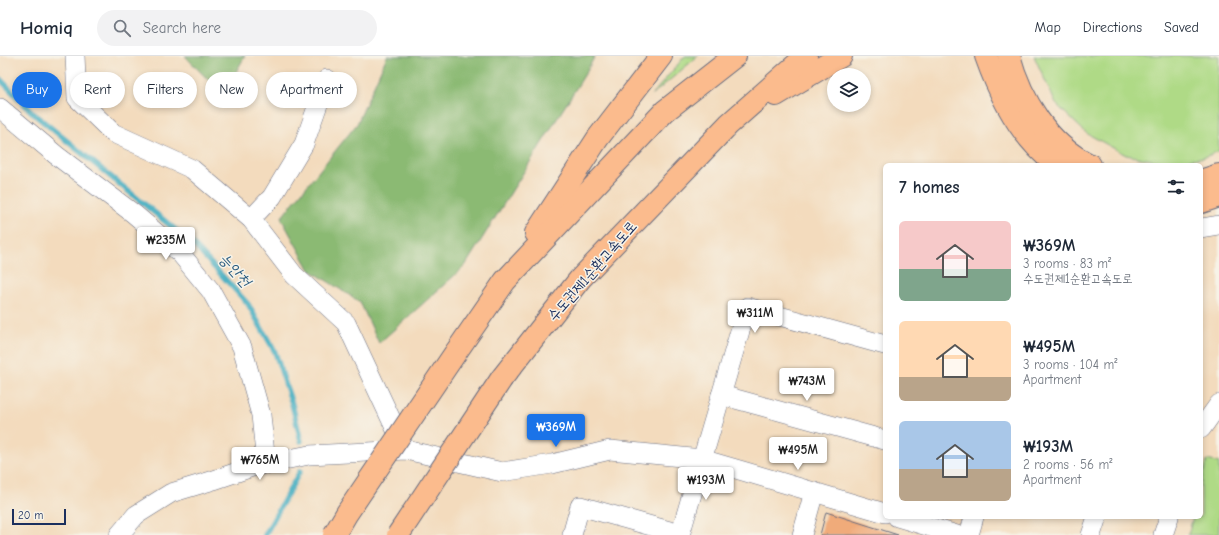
<!DOCTYPE html>
<meta charset="utf-8">
<style>
body{margin:0;font-family:"Comic Neue","Poor Story",sans-serif;background:#f2f2f3;color:#1f2937;height:100vh;display:flex;flex-direction:column;font-size:15px;white-space:nowrap}
*{box-sizing:border-box;margin:0}
p{font-size:13px;color:#747a83}
.icon{flex:none;width:22px;height:22px;fill:none;stroke:currentColor;stroke-width:2;stroke-linecap:round;stroke-linejoin:round}
.map{position:relative;flex:1;overflow:hidden}
.details{position:absolute;left:883px;top:107px;width:320px;height:356px;display:flex;flex-direction:column;background:#fff;border-radius:6px;box-shadow:0 2px 6px #0003}
.details>*{flex:none}
.hud{position:absolute;left:12px;top:16px;width:380px;height:36px;display:flex;gap:8px}
.tools{position:absolute;left:827px;top:12px;display:grid;gap:8px}
.tools a{display:grid;place-items:center;width:44px;height:44px;border-radius:50%;background:#fff;box-shadow:0 2px 6px #0003;font-size:20px}
.scale{position:absolute;left:12px;bottom:10px;width:54px;box-sizing:border-box;padding-left:4px;border:2px solid #1b2f5e;border-top:0;font-size:11px;line-height:14px;white-space:nowrap;color:#1b2f5e;-webkit-text-stroke:3px #f7f3e8;paint-order:stroke}
.price{position:absolute;translate:-50% -34px;padding:0 9px;border-radius:4px;background:#fff;color:#222;font-size:13px;line-height:26px;filter:drop-shadow(0 1px 2px #0008)}
.price::after{content:'';position:absolute;left:50%;top:24px;width:12px;height:9px;margin-left:-6px;background:inherit;clip-path:polygon(0 0,100% 0,50% 100%)}
.price.on{background:#1a73e8;color:#fff}
ul{padding:0;list-style:none}
li{display:flex;align-items:center;gap:12px;height:100px;padding:0 16px}
li span{display:grid;place-items:center;flex:none;width:112px;height:80px;border-radius:6px;color:#555}
li>.icon{margin-inline-start:auto}
span .icon{width:48px;height:48px;fill:#fffc;stroke-width:1}
li b{font-size:17px}
h2{display:flex;justify-content:space-between;align-items:center;height:48px;padding:0 16px;font-size:17px}
.pill{padding:0 14px;border-radius:18px;background:#fff;box-shadow:0 2px 6px #0003;font-size:14px;line-height:36px}
.pill.on{background:#1a73e8;color:#fff}
header{display:flex;align-items:center;gap:24px;box-sizing:border-box;height:56px;padding:0 20px;background:#fff;border-bottom:1px solid #e0e1e3}
header strong{font-size:19px}
nav{display:flex;gap:22px;margin-inline-start:auto;font-size:14px}
.search{width:280px;height:36px;background:#f2f2f3;display:flex;align-items:center;gap:10px;box-sizing:border-box;padding:0 14px;border-radius:22px;color:#747a83;font-size:15px}
.map>svg:first-child{display:block}
.green{fill:#afda86;stroke:#658472}
.forest{fill:#8bba73;stroke:#537468}
.lines{fill:none;stroke-linecap:round;stroke-linejoin:round}
.stream{stroke:#41acc0;stroke-width:5.5}
.building{fill:#f0ab7a}
.minor-casing{stroke:#676b7f;stroke-width:20}
.highway-casing{stroke:#676b7f;stroke-width:24}
.minor{stroke:#fff;stroke-width:19}
.highway{stroke:#fbbb8d;stroke-width:22}
.highway-bridge-casing{stroke:#676b7f;stroke-width:24;stroke-linecap:butt}
.highway-bridge{stroke:#fbbb8d;stroke-width:22}
.labels{text-anchor:middle;dominant-baseline:central;stroke-width:3;stroke-linejoin:round;paint-order:stroke}
.street-label{font-size:15px;fill:#1b2f5e;stroke:#f7f3e8}
.water-label{font-size:16px;font-style:italic;fill:#285b80;stroke:#f7f3e8}
</style>
<header>
<strong>Homiq</strong>
<div class="search"><svg class="icon" aria-label="search" viewBox="0 0 24 24"><circle cx="10" cy="10" r="6"/><path d="M15 15l6 6"/></svg>Search here</div>
<nav><a>Map</a><a>Directions</a><a>Saved</a></nav>
</header>
<div class="map">
<svg width="1219" height="479" viewBox="0 0 1219 479">
<rect width="100%" height="100%" fill="#f7f3e8"/>
<filter id="ink" filterUnits="userSpaceOnUse"><feTurbulence type="fractalNoise" baseFrequency=".025" numOctaves="2"/><feDisplacementMap in="SourceGraphic" scale="8" xChannelSelector="R" yChannelSelector="G"/><feConvolveMatrix kernelMatrix="1 2 1 2 8 2 1 2 1" color-interpolation-filters="sRGB"/></filter>
<filter id="wash" filterUnits="userSpaceOnUse"><feTurbulence type="fractalNoise" baseFrequency=".012" numOctaves="4" result="noise"/><feDisplacementMap in="SourceGraphic" scale="16" xChannelSelector="R" yChannelSelector="G"/><feGaussianBlur stdDeviation="0.9" result="paint"/><feColorMatrix in="noise" values="0 0 0 0 0 0 0 0 0 0 0 0 0 0 0 0 0 1.4 0 .05"/><feComposite in="paint" operator="in"/></filter>
<g filter="url(#wash)">
<rect width="100%" height="100%" fill="#f3dbbd"/>
<!-- green -->
<g class="green">
<polygon points="685,0 698,0 651,40"/>
<polygon points="1034,0 1219,0 1219,95 1205,101 1166,107 1126,99 1086,77 1056,48"/>
<polygon points="1207,404 1219,407 1219,479 1188,479 1193,461 1201,461 1201,429"/>
</g>
<!-- forest -->
<g class="forest">
<polygon points="185,0 245,0 223,39"/>
<polygon points="387,0 595,0 585,18 465,210 379,287 360,246 310,214 281,162 357,68"/>
</g>
<g class="lines">
<!-- stream -->
<g class="stream">
<polyline points="0,23 34,58 193,188 248,248 275,296 292,348 301,385"/>
<polyline points="265,479 300,415"/>
</g>
</g>
<g id="blocks">
<!-- building -->
<polygon class="building" points="826,456 898,479 820,479"/>
</g>
</g>
<g filter="url(#ink)">
<use href="#blocks" fill-opacity="0" stroke="#676b7f" stroke-width="1"/>
<g class="lines">
<!-- minor casing -->
<g class="minor-casing">
<g id="minor">
<polyline points="75,0 77,42 113,77 192,113 251,163 294,219 346,267 404,391"/>
<polyline points="0,52 56,99 134,158 180,197 211,235 242,291 261,359 266,408"/>
<polyline points="251,163 272,141 304,88 327,23"/>
<polyline points="1201,172 1219,169"/>
<polyline points="721,339 885,384"/>
<polyline points="1201,373 1219,348"/>
<polyline points="897,461 957,479"/>
<polyline points="119,479 136,459 171,437 214,424 255,410 309,399 406,394 502,416 552,408 610,394 702,403 885,457"/>
<polyline points="572,479 580,450 680,478"/>
<polyline points="680,479 747,251 885,289"/>
<polyline points="802,479 814,436"/>
<polyline points="969,479 974,461"/>
<polyline points="1091,479 1097,461"/>
<polyline points="1163,479 1169,461"/>
</g>
</g>
<!-- highway casing -->
<g class="highway-casing">
<g id="highway">
<path d="M 986,0 C 1000,40 1022,83 1057,109"/>
<path d="M 1009,0 C 1021,44 1048,89 1090,109"/>
<polyline points="776,39 841,0"/>
<polyline points="1201,125 1219,119"/>
<polyline points="1201,146 1219,140"/>
<polyline points="536,177 598,82 661,0"/>
<polyline points="456,296 505,225 665,55 735,0"/>
<polyline points="502,322 580,223 729,68 806,0"/>
</g>
</g>
<!-- minor -->
<use href="#minor" class="minor"/>
<!-- highway -->
<use href="#highway" class="highway"/>
<!-- highway-bridge casing -->
<g class="highway-bridge-casing">
<g id="highway-bridge">
<polyline points="334,479 347,457 456,296"/>
<polyline points="398,479 502,322"/>
</g>
</g>
<!-- highway-bridge -->
<use href="#highway-bridge" class="highway-bridge"/>
</g>
</g>
<g class="labels">
<!-- street labels -->
<g class="street-label">
<text transform="translate(592 215) rotate(-49)">수도권제1순환고속도로</text>
</g>
<!-- water labels -->
<g class="water-label">
<text transform="translate(235 214) rotate(48)">능안천</text>
</g>
</g>
</svg>
<div class="tools">
<a><svg class="icon" aria-label="layers" viewBox="0 0 24 24"><path d="M12 4l9 5-9 5-9-5zM3 14l9 5 9-5"/></svg></a>
</div>
<div class="scale">20 m</div>
<b class="price" style="left:166px;top:205px">₩235M</b>
<b class="price" style="left:755px;top:278px">₩311M</b>
<b class="price" style="left:807px;top:346px">₩743M</b>
<b class="price on" style="left:556px;top:392px">₩369M</b>
<b class="price" style="left:798px;top:415px">₩495M</b>
<b class="price" style="left:260px;top:425px">₩765M</b>
<b class="price" style="left:706px;top:445px">₩193M</b>
<div class="hud">
<a class="pill on">Buy</a>
<a class="pill">Rent</a>
<a class="pill">Filters</a>
<a class="pill">New</a>
<a class="pill">Apartment</a>
</div>
<section class="details">
<h2>7 homes<svg class="icon" aria-label="filters" viewBox="0 0 24 24"><path d="M4 7h16M4 17h16"/><circle cx="9" cy="7" r="2"/><circle cx="15" cy="17" r="2"/></svg></h2>
<ul>
<li><span style="background:linear-gradient(#f6c9c9 60%,#7fa58c 0)"><svg class="icon" aria-label="home" viewBox="0 0 24 24"><path d="M3 11l9-7 9 7M6 9v11h12V9"/></svg></span><div><b>₩369M</b><p>3 rooms · 83 m²</p><p>수도권제1순환고속도로</p></div></li>
<li><span style="background:linear-gradient(#ffd9b3 70%,#b9a48a 0)"><svg class="icon" aria-label="home" viewBox="0 0 24 24"><path d="M3 11l9-7 9 7M6 9v11h12V9"/></svg></span><div><b>₩495M</b><p>3 rooms · 104 m²</p><p>Apartment</p></div></li>
<li><span style="background:linear-gradient(#a9c7e8 60%,#b9a48a 0)"><svg class="icon" aria-label="home" viewBox="0 0 24 24"><path d="M3 11l9-7 9 7M6 9v11h12V9"/></svg></span><div><b>₩193M</b><p>2 rooms · 56 m²</p><p>Apartment</p></div></li>
</ul>
</section>
</div>
